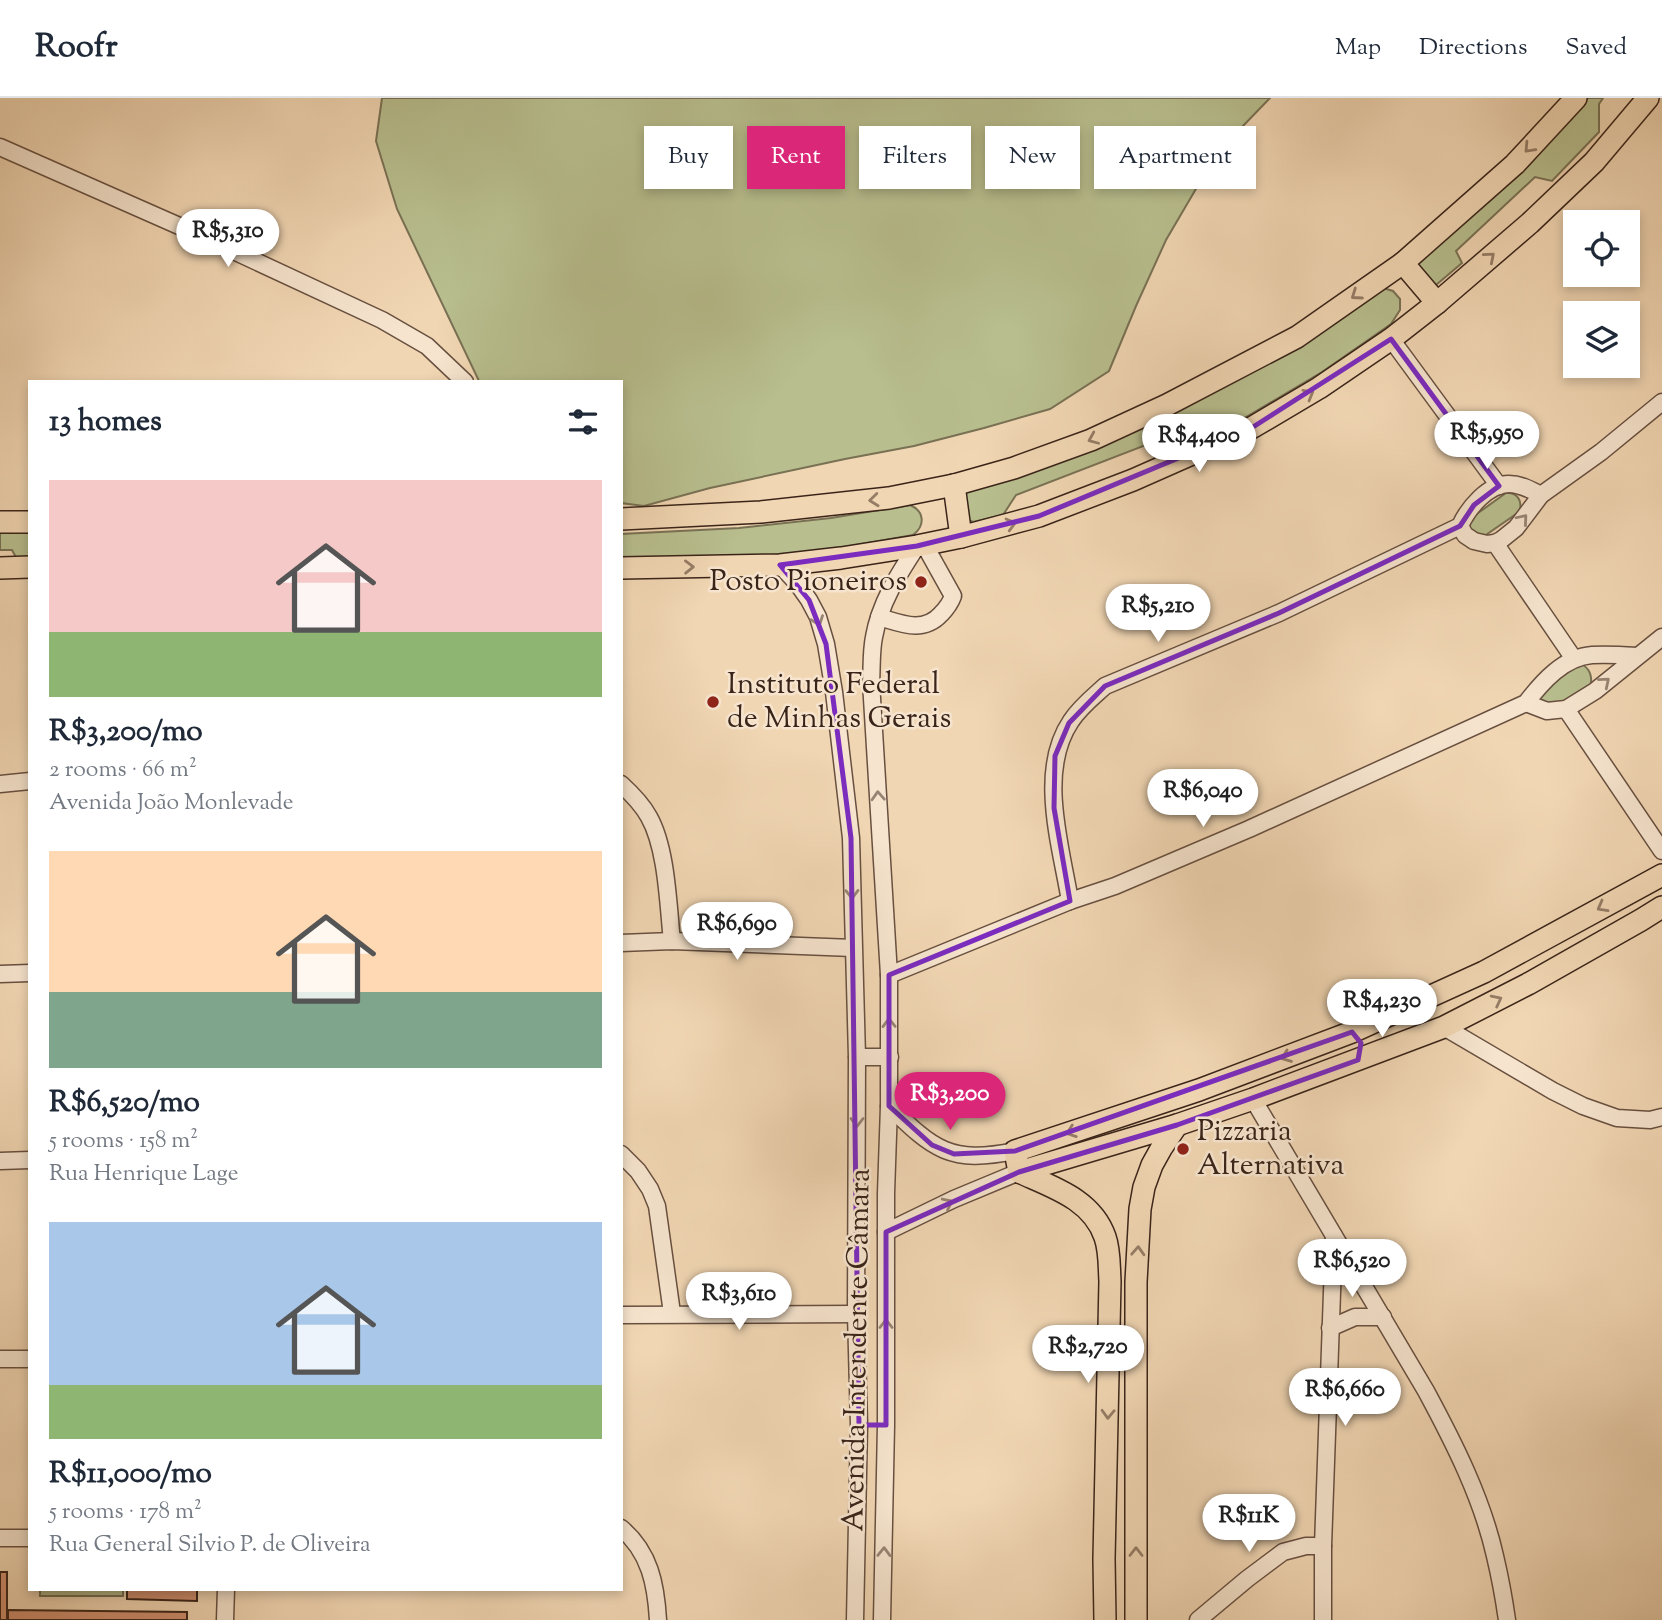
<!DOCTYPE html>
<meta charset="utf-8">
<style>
body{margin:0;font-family:"Sorts Mill Goudy",serif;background:#f6f6f7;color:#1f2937;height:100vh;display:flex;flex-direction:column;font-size:26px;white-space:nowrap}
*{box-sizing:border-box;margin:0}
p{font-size:23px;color:#747a83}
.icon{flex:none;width:38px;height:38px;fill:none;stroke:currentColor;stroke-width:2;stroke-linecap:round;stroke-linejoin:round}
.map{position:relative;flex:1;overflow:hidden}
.details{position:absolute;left:28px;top:282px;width:595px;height:1211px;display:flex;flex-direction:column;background:#fff;border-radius:0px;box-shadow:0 4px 10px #0003}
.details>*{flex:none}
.hud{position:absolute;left:644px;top:28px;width:665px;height:63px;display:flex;gap:14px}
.fabs{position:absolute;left:1563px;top:112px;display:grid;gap:14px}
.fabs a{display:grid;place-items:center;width:77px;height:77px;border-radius:0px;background:#fff;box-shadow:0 4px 10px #0003;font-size:35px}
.price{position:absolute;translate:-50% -60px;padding:0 16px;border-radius:24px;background:#fff;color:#222;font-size:23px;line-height:46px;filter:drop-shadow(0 2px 4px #0008)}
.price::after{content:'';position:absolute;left:50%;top:42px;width:21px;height:16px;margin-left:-10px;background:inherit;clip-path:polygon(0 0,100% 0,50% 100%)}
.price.active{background:#db2777;color:#fff}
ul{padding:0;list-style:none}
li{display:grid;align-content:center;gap:14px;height:371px;padding:0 21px}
li span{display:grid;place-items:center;height:217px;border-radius:0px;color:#555}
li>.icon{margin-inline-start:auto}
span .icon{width:126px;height:126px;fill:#fffc;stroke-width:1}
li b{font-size:30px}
h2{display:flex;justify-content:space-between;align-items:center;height:84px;padding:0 21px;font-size:30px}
.chip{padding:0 24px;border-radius:0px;background:#fff;box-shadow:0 4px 10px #0003;font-size:24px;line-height:63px}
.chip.active{background:#db2777;color:#fff}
header{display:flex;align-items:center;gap:42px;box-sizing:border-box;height:98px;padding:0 35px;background:#fff;border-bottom:2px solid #e0e1e3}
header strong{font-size:33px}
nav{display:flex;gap:38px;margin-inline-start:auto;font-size:24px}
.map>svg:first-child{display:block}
.green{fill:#b8be8e;stroke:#797154;stroke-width:2}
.building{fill:#d19071;stroke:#3a2419;stroke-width:2}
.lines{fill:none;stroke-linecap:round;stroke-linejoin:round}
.minor-casing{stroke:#685040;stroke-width:19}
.major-casing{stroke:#3a2419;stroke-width:24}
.minor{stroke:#f6e4ce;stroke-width:16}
.major{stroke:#f1d6b3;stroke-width:21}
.oneway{stroke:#967d66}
.oneway2{stroke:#988474}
.marked{fill:none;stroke:#7b2cbf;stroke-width:5;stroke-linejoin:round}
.poi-dot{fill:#8f2418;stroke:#f6e4ce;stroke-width:2.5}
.labels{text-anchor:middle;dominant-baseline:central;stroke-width:5;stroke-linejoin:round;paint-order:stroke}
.poi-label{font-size:30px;fill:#3a2419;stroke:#f6e4ce;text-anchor:start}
.street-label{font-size:30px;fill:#3a2419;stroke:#f6e4ce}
</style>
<header>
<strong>Roofr</strong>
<nav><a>Map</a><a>Directions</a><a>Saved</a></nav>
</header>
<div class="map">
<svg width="1662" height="1522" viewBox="0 0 1662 1522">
<rect width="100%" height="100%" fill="#f1d6b3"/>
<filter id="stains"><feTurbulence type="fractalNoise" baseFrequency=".00286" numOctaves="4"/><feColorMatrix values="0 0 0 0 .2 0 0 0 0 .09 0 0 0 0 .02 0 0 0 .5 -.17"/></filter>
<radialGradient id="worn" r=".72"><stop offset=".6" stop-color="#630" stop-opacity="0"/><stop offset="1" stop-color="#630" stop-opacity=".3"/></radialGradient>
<!-- green -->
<g class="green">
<polygon points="382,0 1270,0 1241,30 1200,84 1166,142 1136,208 1109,273 1050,311 984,330 914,348 845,361 710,390 644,408 621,405 621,284 479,283 397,111 376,43"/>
<polygon points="1584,0 1603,0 1599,6 1599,34 1552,83 1535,79 1456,153 1462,165 1436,187 1430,186 1418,172 1420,159"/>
<polygon points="1383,190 1393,193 1400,201 1400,212 1391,226 1322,274 1246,319 1172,350 1156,343 1016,397 1003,417 973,424 967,421 964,396 968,392 995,384 1150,327 1302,246"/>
<path d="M 1506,395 C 1518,394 1523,404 1519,414 L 1480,441 L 1464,425 Z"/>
<path d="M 910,407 C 924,413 926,427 913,437 L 834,451 L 740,460 L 621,463 L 621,436 L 739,430 L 831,420 Z"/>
<polygon points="0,433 30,433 30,463 18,463 12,452 0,452"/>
<path d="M 1580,565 C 1589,570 1592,576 1591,586 L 1548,613 L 1534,595 Z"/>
<rect x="40" y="1491" width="83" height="7"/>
</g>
<!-- building -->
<g class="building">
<rect x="0" y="1474" width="7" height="48"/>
<polygon points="127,1491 197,1491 197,1503 127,1501"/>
<polygon points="8,1512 187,1514 187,1522 8,1522"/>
</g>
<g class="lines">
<!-- minor casing -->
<g class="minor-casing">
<g id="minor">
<polyline points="0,49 195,135 382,222 427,248 465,284"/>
<polyline points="1391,241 1499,388"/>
<polyline points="1460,428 1465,437 1474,443 1487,446 1495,445 1501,442 1516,430 1541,397 1601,354 1662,304"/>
<polyline points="1495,445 1574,561"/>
<polyline points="780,467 797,485 809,502 818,519 826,546 834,594 851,740 857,959 856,1216 859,1327 855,1522"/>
<path d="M 879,519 C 900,525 923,536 941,516 C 947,510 950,506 953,498 L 924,446"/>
<polyline points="1526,605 1547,613 1566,611 1595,593 1662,539"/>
<polyline points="1566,611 1662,753"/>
<polyline points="0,686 30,683"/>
<path d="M 621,686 C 632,696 642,706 649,719 C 667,751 668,807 672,843"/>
<path d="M 1070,803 C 1061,748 1037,673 1071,623 C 1080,609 1093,599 1105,588 L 1279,515 L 1460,428 C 1468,410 1488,386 1509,386 C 1521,386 1531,392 1541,397"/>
<polyline points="621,845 672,843 853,850"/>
<polyline points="0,876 30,875"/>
<path d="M 889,877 L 1070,803 L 1115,788 L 1249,731 L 1526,605 C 1542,584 1564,559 1592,557 C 1607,556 1622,557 1637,558"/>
<polyline points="1444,929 1553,993 1583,1008 1617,1020 1650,1022 1662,1019"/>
<polyline points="857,959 890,959"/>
<path d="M 1253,1001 L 1426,1293 C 1454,1345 1482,1400 1495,1458 C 1500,1479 1504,1501 1507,1522"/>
<path d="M 889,1008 C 934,1052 950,1066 1015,1053"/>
<polyline points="621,1056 638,1073 650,1091 657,1108 672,1215"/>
<polyline points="0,1063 30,1062"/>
<polyline points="886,1134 954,1101 1019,1074"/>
<polyline points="621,1217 856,1216"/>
<polyline points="1330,1230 1355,1219 1383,1219"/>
<polyline points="0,1261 30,1261"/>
<path d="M 621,1430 C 650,1454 656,1487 658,1522"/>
<polyline points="0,1440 30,1440"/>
<polyline points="225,1522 226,1491"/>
<path d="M 882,1522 L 886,1327 L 886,1095 L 889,1008 L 889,877 L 871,584 C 872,569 871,554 874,539 C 880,505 898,477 917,448"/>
<polyline points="1198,1522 1247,1481 1283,1454 1306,1448 1323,1448"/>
<polyline points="1323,1522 1323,1448 1334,1138"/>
</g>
</g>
<!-- major casing -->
<g class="major-casing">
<g id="major">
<polyline points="1403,165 1437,205"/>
<polyline points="954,387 961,439"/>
<polyline points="621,421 761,414 889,400 954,387 1014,370 1091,342 1167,307 1297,239 1403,165 1515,66 1576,0"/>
<polyline points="0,424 30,424"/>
<polyline points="0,470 30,469"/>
<polyline points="621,470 780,467 841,460 917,448 961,439 1039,418 1133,382 1253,329 1319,290 1391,241 1437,205 1530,125 1594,64 1648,0"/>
<polyline points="1019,1074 1015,1053 1199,992 1352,934 1484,874 1662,777"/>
<polyline points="1019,1074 1177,1027 1253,1001 1444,929 1528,886 1641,822 1662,809"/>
<path d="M 1019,1074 C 1052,1089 1092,1101 1105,1139 C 1110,1153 1109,1169 1110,1183 L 1104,1461 L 1105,1522"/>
<polyline points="1136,1522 1136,1184 1140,1111 1144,1089 1152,1067 1162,1049 1177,1027"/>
</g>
</g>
<!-- minor -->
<use href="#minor" class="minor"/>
<!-- major -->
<use href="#major" class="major"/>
</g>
<!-- one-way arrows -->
<defs><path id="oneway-chevron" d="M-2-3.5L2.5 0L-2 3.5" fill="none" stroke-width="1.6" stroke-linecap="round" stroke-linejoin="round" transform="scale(1.75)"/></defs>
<g class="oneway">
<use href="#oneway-chevron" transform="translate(1529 50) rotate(133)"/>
<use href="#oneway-chevron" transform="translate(1490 159) rotate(-41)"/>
<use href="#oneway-chevron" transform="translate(1356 197) rotate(145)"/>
<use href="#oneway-chevron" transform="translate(1309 296) rotate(-30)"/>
<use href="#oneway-chevron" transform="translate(1093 341) rotate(157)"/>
<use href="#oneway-chevron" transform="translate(874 402) rotate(174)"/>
<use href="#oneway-chevron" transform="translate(1011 426) rotate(-15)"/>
<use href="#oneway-chevron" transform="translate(689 469) rotate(-1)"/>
<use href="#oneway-chevron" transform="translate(1602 809) rotate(151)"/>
<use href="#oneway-chevron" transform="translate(1497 902) rotate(-27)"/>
<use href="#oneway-chevron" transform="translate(1286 959) rotate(159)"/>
<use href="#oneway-chevron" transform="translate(1071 1034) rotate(161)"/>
<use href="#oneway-chevron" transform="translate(1138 1153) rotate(-87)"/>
<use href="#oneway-chevron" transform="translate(1108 1316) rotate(92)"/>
<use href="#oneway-chevron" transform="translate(1136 1454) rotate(-90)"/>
</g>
<g class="oneway2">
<use href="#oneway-chevron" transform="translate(1523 421) rotate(-50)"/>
<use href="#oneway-chevron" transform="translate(818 523) rotate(70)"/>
<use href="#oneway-chevron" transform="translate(1605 584) rotate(-40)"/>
<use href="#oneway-chevron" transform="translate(878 698) rotate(-93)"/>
<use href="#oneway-chevron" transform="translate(852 796) rotate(89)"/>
<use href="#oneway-chevron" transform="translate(889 925) rotate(-91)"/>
<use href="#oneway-chevron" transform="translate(857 1024) rotate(90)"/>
<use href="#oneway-chevron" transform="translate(948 1105) rotate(-26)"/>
<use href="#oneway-chevron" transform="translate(886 1226) rotate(-90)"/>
<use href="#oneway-chevron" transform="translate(884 1454) rotate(-89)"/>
</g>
<!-- marked area -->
<path class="marked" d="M 1391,241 L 1499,388 L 1474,407 L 1460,428 L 1279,515 L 1105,588 L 1069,625 L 1055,658 L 1054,710 L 1070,803 L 889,877 L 889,1008 L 932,1047 L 954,1056 L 1015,1053 L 1352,934 L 1361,945 L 1358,962 L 1177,1027 L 1019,1074 L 886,1134 L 886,1327 L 859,1327 L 851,740 L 826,546 L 809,502 L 780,467 L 917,448 L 1039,418 L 1253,329 Z"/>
<!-- markers -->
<g class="poi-dot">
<circle cx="921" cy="484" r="7"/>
<circle cx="713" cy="604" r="7"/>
<circle cx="1183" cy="1051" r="7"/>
</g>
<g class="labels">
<!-- poi labels -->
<g class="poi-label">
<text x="907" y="484" text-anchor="end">Posto Pioneiros</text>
<text x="727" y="587">Instituto Federal<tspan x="727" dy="34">de Minhas Gerais</tspan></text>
<text x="1197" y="1034">Pizzaria<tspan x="1197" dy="34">Alternativa</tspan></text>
</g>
<!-- street labels -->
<g class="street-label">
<text transform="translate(858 1252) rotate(-89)">Avenida Intendente Câmara</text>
</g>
</g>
<rect width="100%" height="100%" filter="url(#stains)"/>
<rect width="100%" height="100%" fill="url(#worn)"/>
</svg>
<div class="fabs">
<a><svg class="icon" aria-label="locate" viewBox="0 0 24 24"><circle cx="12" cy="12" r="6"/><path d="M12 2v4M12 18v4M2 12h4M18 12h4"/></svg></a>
<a><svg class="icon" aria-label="layers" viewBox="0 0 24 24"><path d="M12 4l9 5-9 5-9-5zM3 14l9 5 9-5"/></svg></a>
</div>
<b class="price" style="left:228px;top:171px">R$5,310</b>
<b class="price" style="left:1487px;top:373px">R$5,950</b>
<b class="price" style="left:1199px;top:376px">R$4,400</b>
<b class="price" style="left:1158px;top:546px">R$5,210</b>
<b class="price" style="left:1203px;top:731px">R$6,040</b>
<b class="price" style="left:737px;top:864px">R$6,690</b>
<b class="price" style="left:1382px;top:941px">R$4,230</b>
<b class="price active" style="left:950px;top:1034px">R$3,200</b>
<b class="price" style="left:1352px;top:1201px">R$6,520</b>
<b class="price" style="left:739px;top:1234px">R$3,610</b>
<b class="price" style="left:1088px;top:1287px">R$2,720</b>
<b class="price" style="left:1345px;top:1330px">R$6,660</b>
<b class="price" style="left:1249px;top:1456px">R$11K</b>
<div class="hud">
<a class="chip">Buy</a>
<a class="chip active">Rent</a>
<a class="chip">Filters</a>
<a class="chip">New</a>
<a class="chip">Apartment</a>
</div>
<section class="details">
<h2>13 homes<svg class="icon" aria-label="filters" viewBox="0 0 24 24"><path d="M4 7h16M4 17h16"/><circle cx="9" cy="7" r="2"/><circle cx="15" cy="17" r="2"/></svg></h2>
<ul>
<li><span style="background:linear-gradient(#f6c9c9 70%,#8fb573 0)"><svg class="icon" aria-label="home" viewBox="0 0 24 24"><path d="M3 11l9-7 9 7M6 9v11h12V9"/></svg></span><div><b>R$3,200/mo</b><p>2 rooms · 66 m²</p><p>Avenida João Monlevade</p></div></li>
<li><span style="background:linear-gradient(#ffd9b3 65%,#7fa58c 0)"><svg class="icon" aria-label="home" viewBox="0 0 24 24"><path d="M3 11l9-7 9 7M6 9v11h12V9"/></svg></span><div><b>R$6,520/mo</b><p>5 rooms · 158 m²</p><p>Rua Henrique Lage</p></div></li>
<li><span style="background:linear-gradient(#a9c7e8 75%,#8fb573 0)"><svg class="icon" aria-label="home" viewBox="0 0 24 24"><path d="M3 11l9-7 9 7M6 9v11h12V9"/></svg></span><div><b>R$11,000/mo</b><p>5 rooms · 178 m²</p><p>Rua General Silvio P. de Oliveira</p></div></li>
</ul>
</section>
</div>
